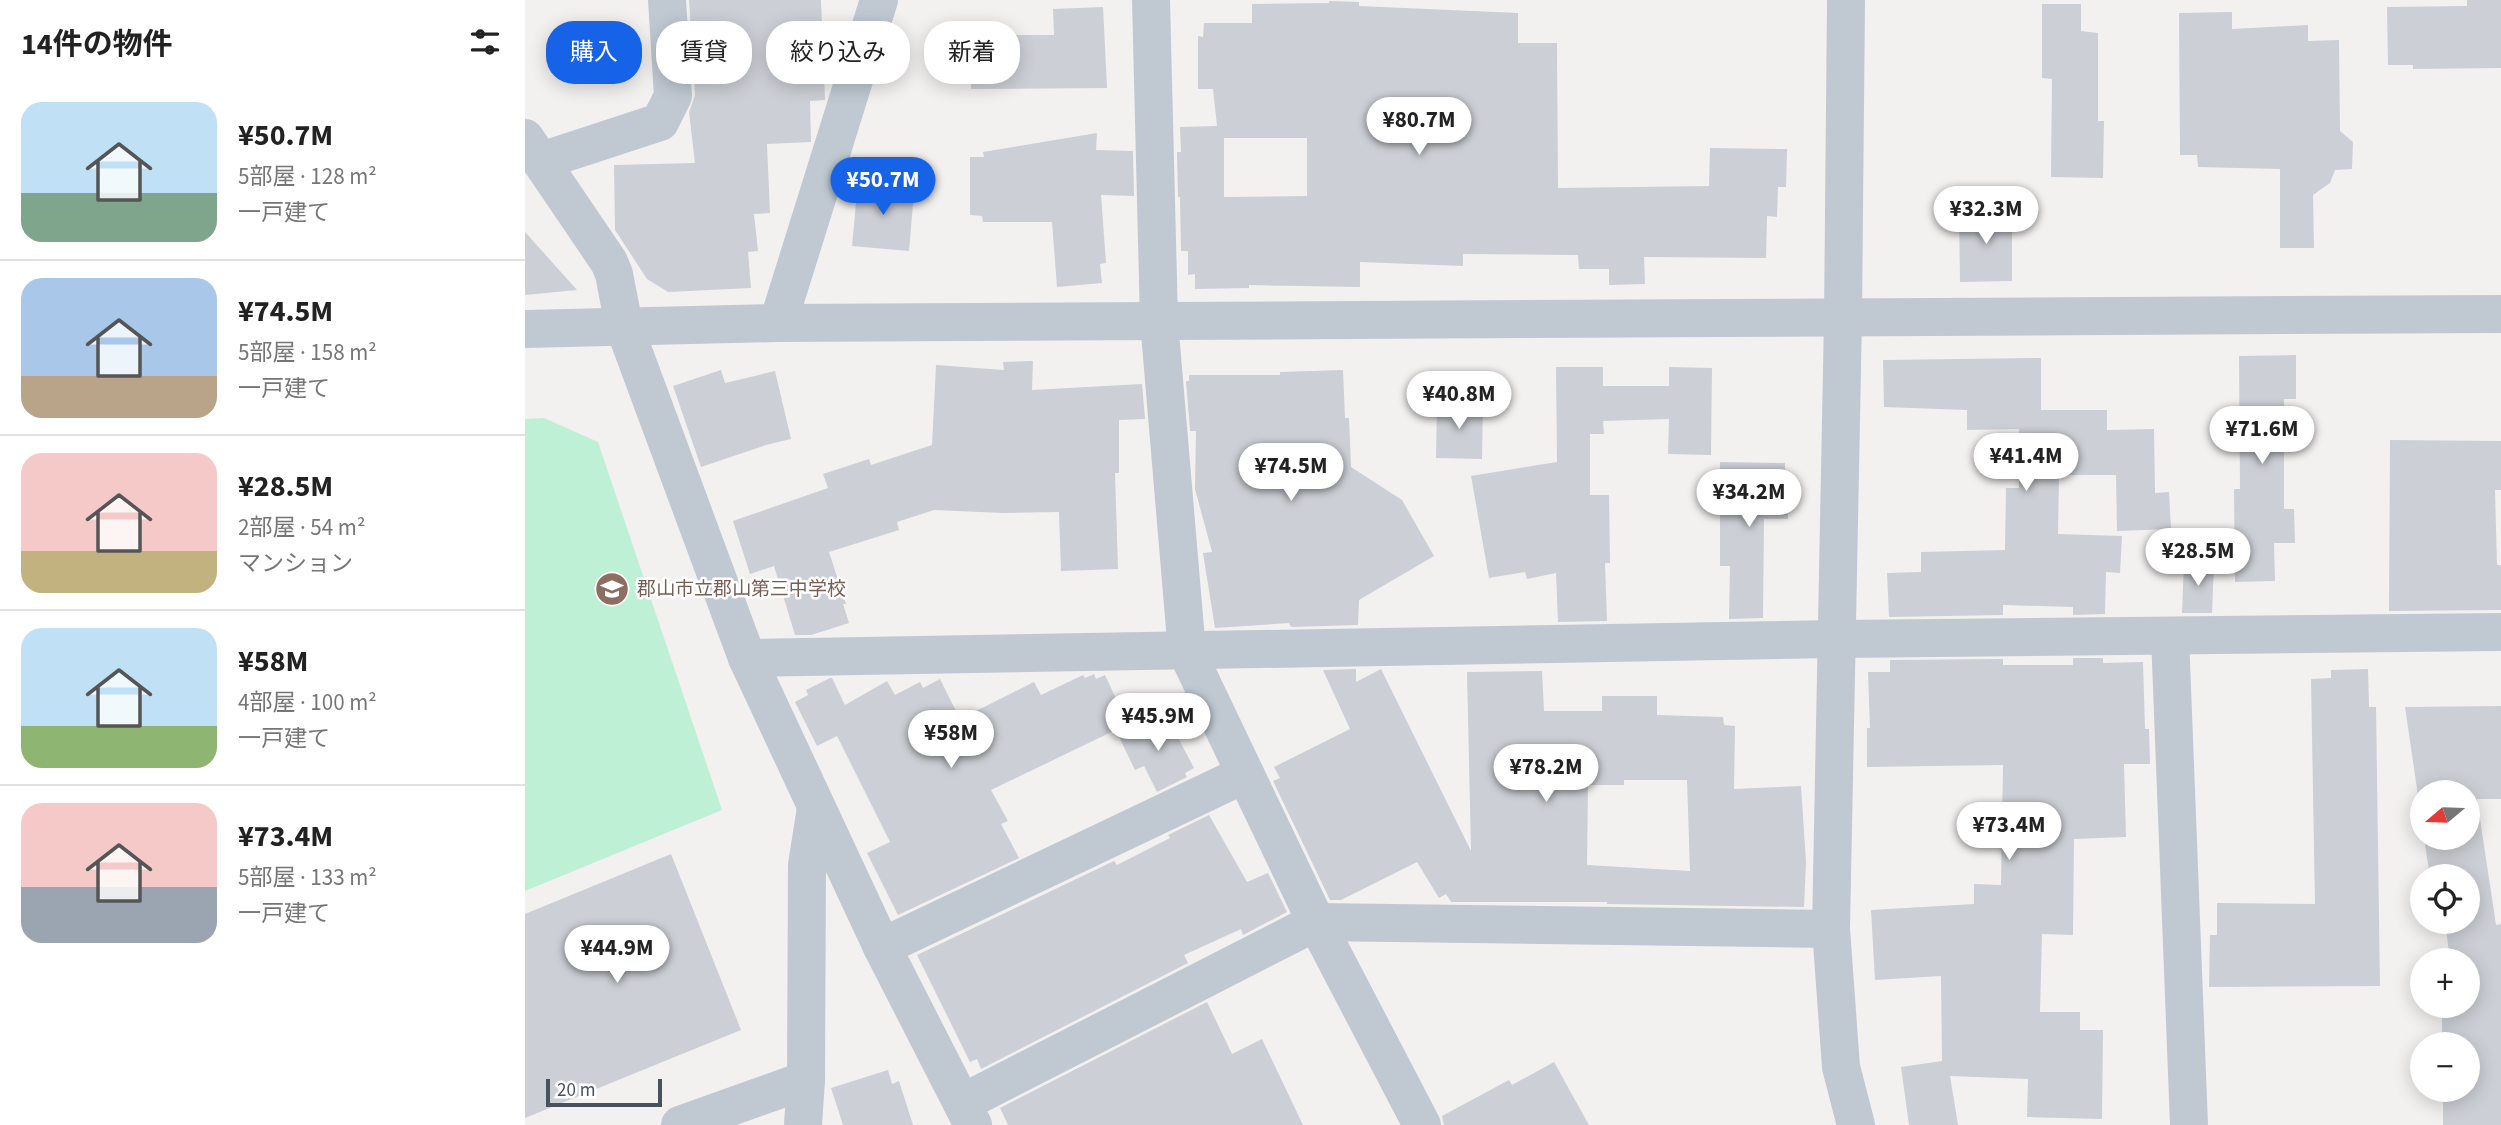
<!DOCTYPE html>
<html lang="ja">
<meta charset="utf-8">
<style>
body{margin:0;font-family:"Source Sans 3","Noto Sans JP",sans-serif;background:#f6f6f6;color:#222;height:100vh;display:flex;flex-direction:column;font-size:26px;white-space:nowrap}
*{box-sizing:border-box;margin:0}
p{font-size:23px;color:#767676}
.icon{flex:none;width:38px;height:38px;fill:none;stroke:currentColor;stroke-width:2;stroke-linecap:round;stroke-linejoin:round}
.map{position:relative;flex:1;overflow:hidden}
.details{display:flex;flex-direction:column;background:#fff;width:525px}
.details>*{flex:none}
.hud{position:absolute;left:21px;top:21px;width:665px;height:63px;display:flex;gap:14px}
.needle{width:46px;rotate:251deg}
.fabs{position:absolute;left:1885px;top:780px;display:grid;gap:14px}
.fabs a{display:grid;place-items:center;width:70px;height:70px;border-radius:50%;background:#fff;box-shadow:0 4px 18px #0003;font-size:35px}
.scale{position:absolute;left:21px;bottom:18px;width:116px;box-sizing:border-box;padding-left:7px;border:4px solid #47525e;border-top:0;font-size:19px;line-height:24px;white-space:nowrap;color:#47525e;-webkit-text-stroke:5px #fff;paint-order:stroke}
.price{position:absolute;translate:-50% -60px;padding:0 16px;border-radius:24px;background:#fff;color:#222;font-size:23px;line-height:46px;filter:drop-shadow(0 2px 4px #0008)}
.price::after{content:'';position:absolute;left:50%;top:42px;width:21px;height:16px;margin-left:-10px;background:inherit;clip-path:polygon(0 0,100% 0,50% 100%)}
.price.selected{background:#1663e7;color:#fff}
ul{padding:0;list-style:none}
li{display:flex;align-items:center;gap:21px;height:175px;padding:0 21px}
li+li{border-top:2px solid #e0e0e0}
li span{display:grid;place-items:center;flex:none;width:196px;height:140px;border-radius:21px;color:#555}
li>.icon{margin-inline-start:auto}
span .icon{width:84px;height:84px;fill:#fffc;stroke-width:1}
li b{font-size:30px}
h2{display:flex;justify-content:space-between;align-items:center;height:84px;padding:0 21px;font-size:30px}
.chip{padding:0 24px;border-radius:28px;background:#fff;box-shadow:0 4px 18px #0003;font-size:24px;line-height:63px}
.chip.selected{background:#1663e7;color:#fff}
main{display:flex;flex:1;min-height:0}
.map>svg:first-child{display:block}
.green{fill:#bef0d5}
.building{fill:#cccfd5;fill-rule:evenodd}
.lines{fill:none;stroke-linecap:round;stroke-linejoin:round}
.minor{stroke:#c0c9d2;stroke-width:38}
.labels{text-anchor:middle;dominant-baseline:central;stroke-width:5;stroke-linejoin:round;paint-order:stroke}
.education-label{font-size:19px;fill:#785e54;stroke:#fff;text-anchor:start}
</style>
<main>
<section class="details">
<h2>14件の物件<svg class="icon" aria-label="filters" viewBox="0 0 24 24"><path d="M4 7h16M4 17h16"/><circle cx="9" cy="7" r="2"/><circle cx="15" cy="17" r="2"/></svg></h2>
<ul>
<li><span style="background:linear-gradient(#bfe0f5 65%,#7fa58c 0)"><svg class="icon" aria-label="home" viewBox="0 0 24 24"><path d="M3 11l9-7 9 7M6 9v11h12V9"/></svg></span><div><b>¥50.7M</b><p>5部屋 · 128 m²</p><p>一戸建て</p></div></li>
<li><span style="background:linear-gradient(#a9c7e8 70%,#b9a48a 0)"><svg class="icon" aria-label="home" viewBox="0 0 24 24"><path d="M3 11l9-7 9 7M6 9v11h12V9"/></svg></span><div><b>¥74.5M</b><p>5部屋 · 158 m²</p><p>一戸建て</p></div></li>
<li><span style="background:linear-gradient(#f6c9c9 70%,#c2b280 0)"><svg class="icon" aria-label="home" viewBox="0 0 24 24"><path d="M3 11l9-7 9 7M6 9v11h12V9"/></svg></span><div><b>¥28.5M</b><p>2部屋 · 54 m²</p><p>マンション</p></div></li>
<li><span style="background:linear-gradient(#bfe0f5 70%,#8fb573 0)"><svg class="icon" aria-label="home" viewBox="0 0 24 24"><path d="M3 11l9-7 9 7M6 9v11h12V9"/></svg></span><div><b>¥58M</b><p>4部屋 · 100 m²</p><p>一戸建て</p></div></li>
<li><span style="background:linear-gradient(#f6c9c9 60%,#9aa5b1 0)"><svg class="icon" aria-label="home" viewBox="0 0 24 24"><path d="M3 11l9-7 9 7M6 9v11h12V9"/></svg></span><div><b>¥73.4M</b><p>5部屋 · 133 m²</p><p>一戸建て</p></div></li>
</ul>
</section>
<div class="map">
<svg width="1976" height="1125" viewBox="0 0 1976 1125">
<rect width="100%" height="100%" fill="#f3f0f0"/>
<!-- green -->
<polygon class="green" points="19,418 73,442 197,810 0,891 0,419"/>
<!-- building -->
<g class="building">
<polygon points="164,0 296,0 300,100 285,101 286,142 242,144 245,213 229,214 233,251 223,252 226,288 143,292 122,279 90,230 89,165 170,163 164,112 170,95"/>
<polygon points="1942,0 1976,0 1976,68 1888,69 1888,65 1863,65 1862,7 1942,6"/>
<path d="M 804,1 L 834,2 L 834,6 L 993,13 L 993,43 L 1032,43 L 1033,188 L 1184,186 L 1185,148 L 1262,149 L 1261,187 L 1253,187 L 1252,217 L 1242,216 L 1241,258 L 1119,257 L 1120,284 L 1084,285 L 1084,269 L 1054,269 L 1053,255 L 938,254 L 938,266 L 835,262 L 835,287 L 724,285 L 724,288 L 670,289 L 670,274 L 663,275 L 663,251 L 656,251 L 655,197 L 653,197 L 652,152 L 656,152 L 655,127 L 692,126 L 688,89 L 673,89 L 673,36 L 678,37 L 679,23 L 727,23 L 727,4 L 804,3 ZM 699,138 L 782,138 L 782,196 L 699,197 Z"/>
<polygon points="1517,4 1556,4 1556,31 1573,33 1573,121 1579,121 1578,178 1526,177 1527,79 1517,78"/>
<polygon points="578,7 582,88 446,89 446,35 529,35 528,9"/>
<polygon points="1707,12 1707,29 1783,25 1783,41 1814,40 1815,131 1828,142 1827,169 1810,170 1805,183 1788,195 1789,248 1755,248 1755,169 1673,167 1672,155 1655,155 1654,13"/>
<polygon points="572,133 571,150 608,151 609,196 576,195 581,263 575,264 577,283 532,287 527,222 458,222 457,216 445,215 445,157 459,157 458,152"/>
<polygon points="333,181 382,187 381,192 389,193 384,251 327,246"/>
<polygon points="1487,211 1487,281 1435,282 1434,212"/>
<polygon points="0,232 52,290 0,295"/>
<polygon points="1771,355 1771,399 1759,399 1759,509 1769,509 1770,543 1749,543 1750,581 1710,582 1709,489 1715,489 1714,356"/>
<polygon points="1516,358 1516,410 1582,410 1582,430 1629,429 1630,493 1644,492 1646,529 1592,531 1591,475 1534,475 1533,534 1597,536 1595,573 1581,572 1580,614 1548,615 1548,607 1478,605 1478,615 1364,617 1362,573 1396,572 1396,552 1480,550 1481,488 1494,488 1494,429 1442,430 1442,410 1359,407 1358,360"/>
<polygon points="508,361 507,390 617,384 620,419 594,420 594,473 590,473 593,569 536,571 534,512 478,513 409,510 372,522 374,530 304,552 321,604 318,604 324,623 286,635 270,635 249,566 225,574 208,521 303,488 298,474 344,459 346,465 407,445 411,365 479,370 478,362"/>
<polygon points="1031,367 1078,367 1078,386 1144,386 1144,367 1187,368 1186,455 1143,454 1144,419 1078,421 1079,434 1065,434 1065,495 1084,495 1085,563 1080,563 1082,621 1033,622 1031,573 1002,579 1000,572 964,578 946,476 1032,462"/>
<polygon points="196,370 200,383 250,371 266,439 241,445 176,467 148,386"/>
<polygon points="818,370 820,418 824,418 826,467 877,500 909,556 834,600 833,625 766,627 764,623 690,628 678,553 687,552 670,489 671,431 665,431 661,381 664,381 664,375 755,375 755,372"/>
<polygon points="912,402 958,404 957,459 911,458"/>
<polygon points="1865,440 1976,441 1976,490 1970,490 1972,565 1976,565 1976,610 1864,611"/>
<polygon points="1195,462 1260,463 1260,486 1263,486 1263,519 1239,519 1238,618 1204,619 1205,566 1195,566"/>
<polygon points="1659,563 1689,564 1687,613 1657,613"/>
<polygon points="1548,658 1578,658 1578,663 1618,662 1620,729 1624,729 1625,764 1599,764 1601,837 1549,839 1548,935 1517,934 1515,1012 1555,1012 1555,1030 1578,1030 1577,1119 1502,1117 1503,1079 1425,1076 1433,1125 1384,1125 1376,1067 1417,1061 1416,976 1350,980 1346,910 1449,904 1449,884 1476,885 1478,765 1342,767 1342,728 1345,728 1343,672 1365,672 1365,660 1478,659 1478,665 1548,665"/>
<path d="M 831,669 L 831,682 L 856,669 L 946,851 L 942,672 L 1017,671 L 1019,711 L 1077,711 L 1077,696 L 1132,696 L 1132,715 L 1198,717 L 1199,725 L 1210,726 L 1209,789 L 1276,786 L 1281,862 L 1279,907 L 1082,904 L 1082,902 L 926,902 L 921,894 L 914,898 L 892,862 L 816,900 L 805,900 L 748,781 L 755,778 L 749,767 L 825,729 L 798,670 ZM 1099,780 L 1162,780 L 1165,871 L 1062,865 L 1063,785 L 1099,785 Z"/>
<polygon points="1843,669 1844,707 1851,707 1855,986 1684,987 1685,935 1692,935 1692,903 1790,904 1786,679 1806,678 1806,670"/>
<polygon points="569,674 571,679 580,675 603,724 466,790 483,821 476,824 494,858 373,915 342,853 365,842 312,736 292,746 270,702 283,695 281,690 305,678 307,678 320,705 362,681 370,695 395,682 398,688 415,679 435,719 509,682 516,695 558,675 560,678"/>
<polygon points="1976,706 1976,799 1952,799 1971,925 1976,924 1976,1125 1918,1125 1918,1090 1942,1090 1942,1045 1917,1045 1917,1006 1942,1006 1942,961 1925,961 1921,929 1913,930 1912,922 1942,922 1942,877 1905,877 1899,838 1942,838 1942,793 1897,793 1897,823 1880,707"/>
<polygon points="641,715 669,768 660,773 662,777 632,792 619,766 610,770 594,737"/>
<polygon points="684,815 722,882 743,873 762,912 718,935 716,929 659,955 663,963 456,1069 452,1059 445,1062 392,955 589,861 592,865 645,838 643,835"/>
<polygon points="146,854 216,1030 0,1118 0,914"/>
<polygon points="682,1002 707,1054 737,1039 778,1125 483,1125 475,1108"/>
<polygon points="1029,1062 1064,1125 919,1125 917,1116 984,1080 987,1085"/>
<polygon points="363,1070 367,1084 374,1081 388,1125 318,1125 306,1088"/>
</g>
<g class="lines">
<!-- minor -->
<g class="minor">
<polyline points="626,0 634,321 662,652 791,922 897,1125"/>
<polyline points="1321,0 1318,318 1306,929 1316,1067 1331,1125"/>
<polyline points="0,138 84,262 89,274 99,326 222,658 357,947 448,1125"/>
<polyline points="16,161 135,122 148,96 142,0"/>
<polyline points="253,323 354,0"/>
<polyline points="0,329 253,323 1976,314"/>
<polyline points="1645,636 1664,1125"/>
<polyline points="222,658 1312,639 1976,632"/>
<polyline points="357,947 720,774"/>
<polyline points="437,1103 791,922 1306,929"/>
<polyline points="155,1125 281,1080"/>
<polyline points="278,1125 281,1080 282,865 291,808"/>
</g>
</g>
<!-- icons -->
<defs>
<g id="school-disc" transform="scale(1.75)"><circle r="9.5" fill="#8d6e63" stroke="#fff"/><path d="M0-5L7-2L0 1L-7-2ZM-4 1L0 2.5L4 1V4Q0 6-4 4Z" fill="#fff"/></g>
</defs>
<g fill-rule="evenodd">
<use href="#school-disc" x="87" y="589"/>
</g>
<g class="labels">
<!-- education labels -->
<g class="education-label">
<text x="112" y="589">郡山市立郡山第三中学校</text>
</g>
</g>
</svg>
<div class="fabs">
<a><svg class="needle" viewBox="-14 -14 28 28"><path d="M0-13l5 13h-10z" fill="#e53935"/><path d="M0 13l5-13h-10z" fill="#767676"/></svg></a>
<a><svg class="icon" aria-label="locate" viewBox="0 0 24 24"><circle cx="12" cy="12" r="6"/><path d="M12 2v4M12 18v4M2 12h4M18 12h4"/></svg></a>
<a>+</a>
<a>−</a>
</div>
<div class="scale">20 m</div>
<b class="price" style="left:894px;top:157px">¥80.7M</b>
<b class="price selected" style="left:358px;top:217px">¥50.7M</b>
<b class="price" style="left:1461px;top:246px">¥32.3M</b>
<b class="price" style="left:934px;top:431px">¥40.8M</b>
<b class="price" style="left:1737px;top:466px">¥71.6M</b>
<b class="price" style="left:1501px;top:493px">¥41.4M</b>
<b class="price" style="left:766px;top:503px">¥74.5M</b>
<b class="price" style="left:1224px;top:529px">¥34.2M</b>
<b class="price" style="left:1673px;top:588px">¥28.5M</b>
<b class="price" style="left:633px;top:753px">¥45.9M</b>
<b class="price" style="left:426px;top:770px">¥58M</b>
<b class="price" style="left:1021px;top:804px">¥78.2M</b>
<b class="price" style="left:1484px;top:862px">¥73.4M</b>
<b class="price" style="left:92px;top:985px">¥44.9M</b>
<div class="hud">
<a class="chip selected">購入</a>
<a class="chip">賃貸</a>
<a class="chip">絞り込み</a>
<a class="chip">新着</a>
</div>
</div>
</main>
